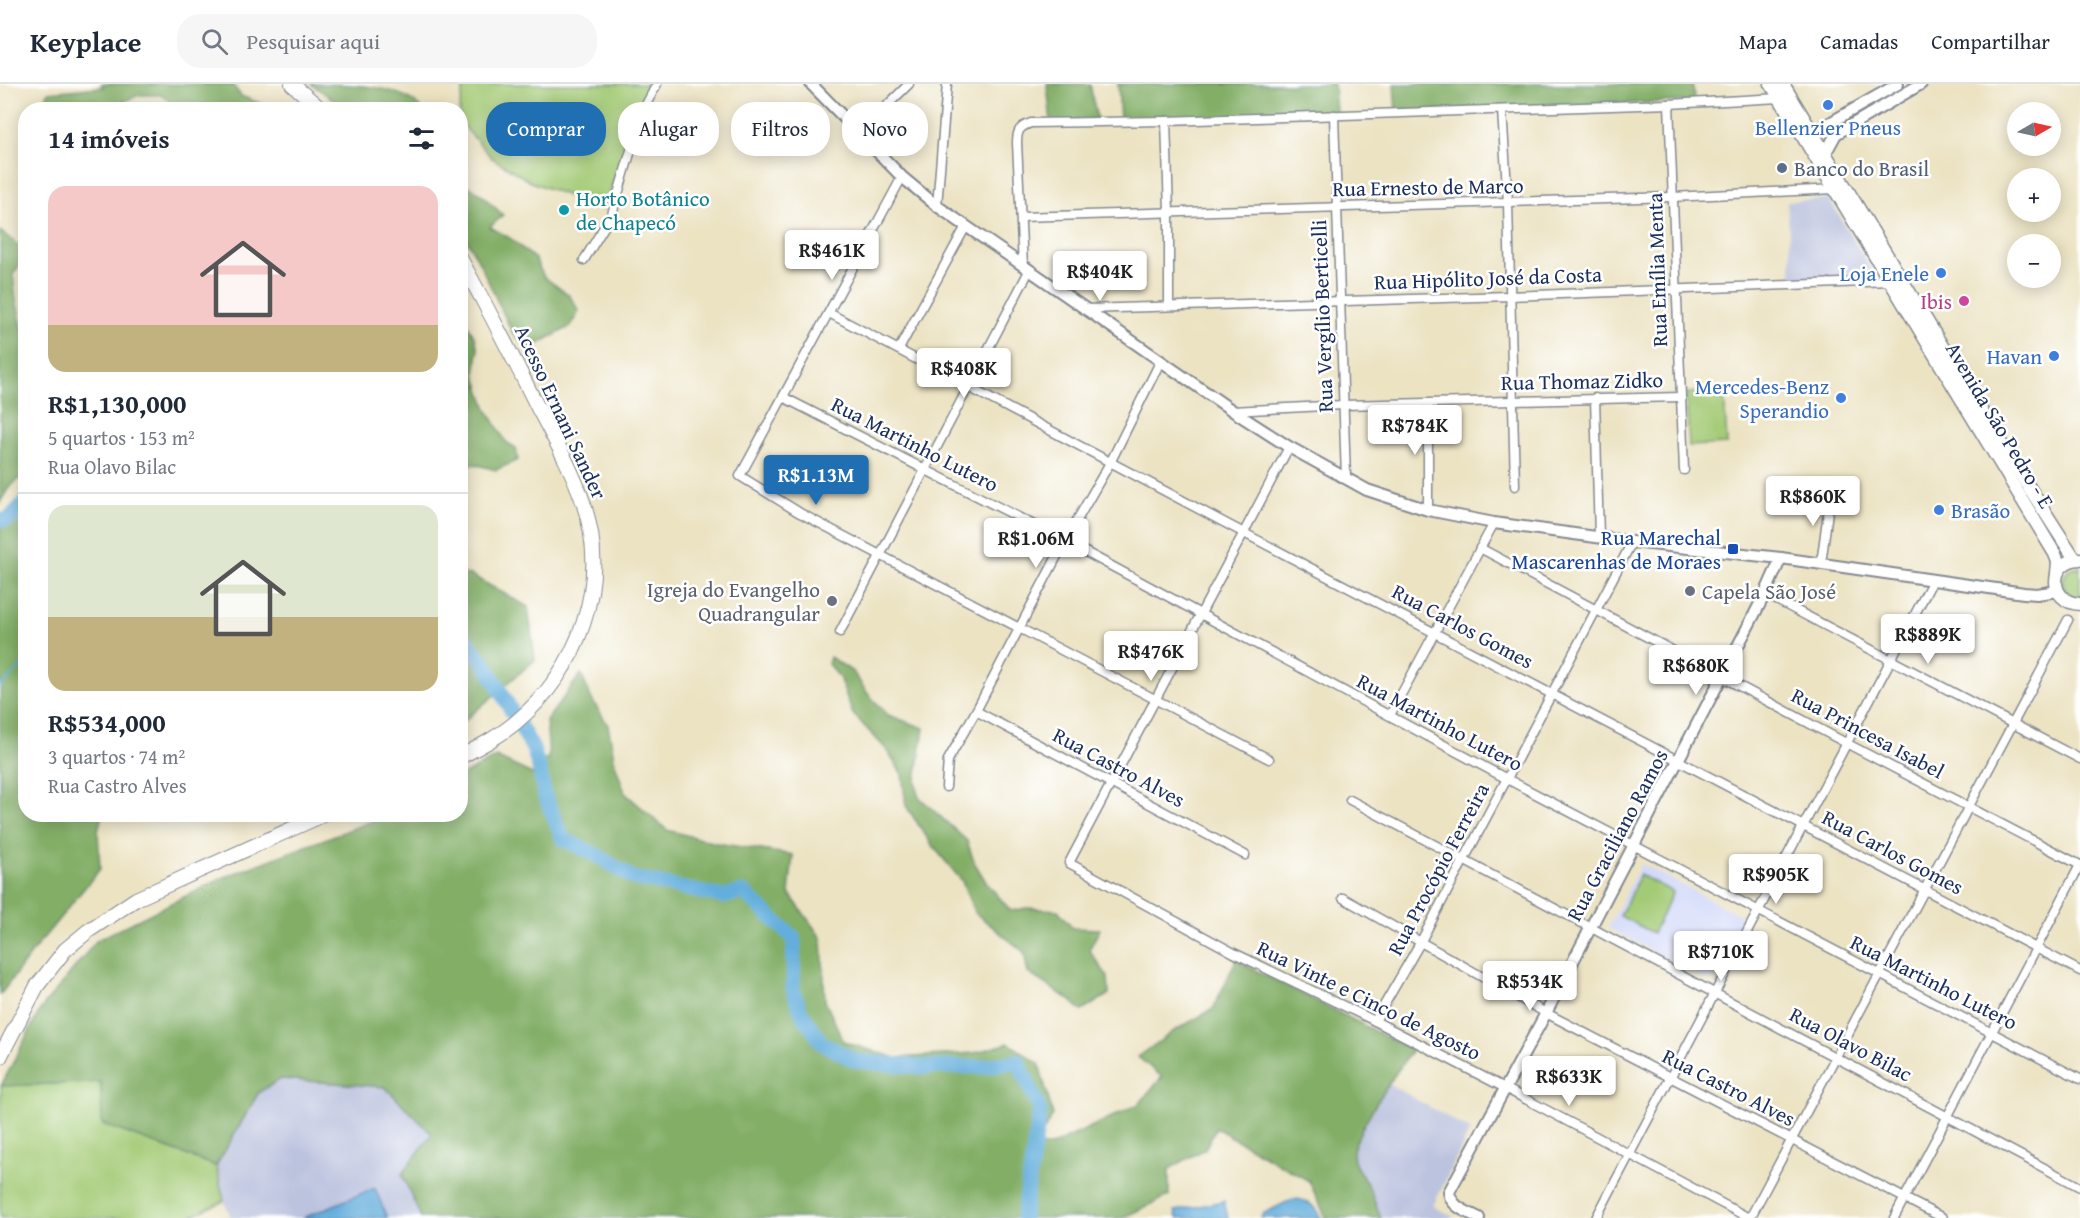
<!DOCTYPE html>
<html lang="pt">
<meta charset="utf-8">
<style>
body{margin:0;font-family:"Gentium Book Plus",serif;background:#f6f6f7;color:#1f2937;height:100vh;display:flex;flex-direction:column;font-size:22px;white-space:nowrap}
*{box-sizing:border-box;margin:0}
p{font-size:20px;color:#747a83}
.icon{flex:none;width:33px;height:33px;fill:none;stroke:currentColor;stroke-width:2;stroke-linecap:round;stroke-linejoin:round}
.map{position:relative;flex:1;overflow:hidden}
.drawer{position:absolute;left:18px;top:18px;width:450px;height:720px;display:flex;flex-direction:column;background:#fff;border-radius:24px;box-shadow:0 3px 15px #0003}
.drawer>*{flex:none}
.banner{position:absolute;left:486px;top:18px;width:570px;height:54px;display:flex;gap:12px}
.needle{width:39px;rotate:81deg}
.controls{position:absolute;left:2007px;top:18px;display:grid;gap:12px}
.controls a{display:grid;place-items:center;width:54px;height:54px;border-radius:50%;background:#fff;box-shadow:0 3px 15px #0003;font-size:30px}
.price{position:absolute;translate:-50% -51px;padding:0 14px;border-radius:6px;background:#fff;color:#222;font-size:20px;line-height:39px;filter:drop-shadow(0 2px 3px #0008)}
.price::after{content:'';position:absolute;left:50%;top:36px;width:18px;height:14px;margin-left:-9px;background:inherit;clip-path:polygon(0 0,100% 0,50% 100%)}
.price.selected{background:#1f6fb2;color:#fff}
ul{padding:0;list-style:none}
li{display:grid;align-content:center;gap:12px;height:318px;padding:0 30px}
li+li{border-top:2px solid #e0e1e3}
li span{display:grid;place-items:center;height:186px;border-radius:18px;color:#555}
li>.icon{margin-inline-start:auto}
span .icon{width:108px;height:108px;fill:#fffc;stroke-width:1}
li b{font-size:26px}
h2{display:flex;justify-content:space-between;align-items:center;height:72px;padding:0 30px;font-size:26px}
.pill{padding:0 21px;border-radius:24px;background:#fff;box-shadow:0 3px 15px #0003;font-size:21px;line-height:54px}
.pill.selected{background:#1f6fb2;color:#fff}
header{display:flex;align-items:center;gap:36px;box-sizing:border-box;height:84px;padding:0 30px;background:#fff;border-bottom:2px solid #e0e1e3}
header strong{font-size:28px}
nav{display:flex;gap:33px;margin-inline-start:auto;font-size:21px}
.search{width:420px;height:54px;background:#f6f6f7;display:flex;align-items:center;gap:15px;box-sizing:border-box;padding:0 21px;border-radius:24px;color:#747a83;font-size:22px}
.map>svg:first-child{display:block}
.built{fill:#d3d9f9}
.industrial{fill:#bcc3de}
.green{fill:#a3ca74;stroke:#5f7c69;stroke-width:1.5}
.forest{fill:#82ae66;stroke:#4e6e62;stroke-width:1.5}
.water{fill:#64aedc;stroke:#406e9d;stroke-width:1.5}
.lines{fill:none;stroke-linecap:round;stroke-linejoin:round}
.stream{stroke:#64aedc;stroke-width:2}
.river{stroke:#64aedc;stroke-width:15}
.minor-casing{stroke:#848990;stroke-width:11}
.tertiary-casing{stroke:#848990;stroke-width:14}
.secondary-casing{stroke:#848990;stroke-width:15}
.trunk-casing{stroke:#848990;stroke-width:16}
.minor{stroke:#fff;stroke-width:8}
.tertiary{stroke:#fff;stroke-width:10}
.secondary{stroke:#fff;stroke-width:12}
.trunk{stroke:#fff;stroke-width:14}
.shop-dot{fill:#3f7fe0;stroke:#fff;stroke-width:2}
.service-dot{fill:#5c6f8a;stroke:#fff;stroke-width:2}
.culture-dot{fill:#0f9aa8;stroke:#fff;stroke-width:2}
.hotel-dot{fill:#d1479c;stroke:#fff;stroke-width:2}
.transit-dot{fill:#1a4fb4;stroke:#fff;stroke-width:2}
.worship-dot{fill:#6b7280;stroke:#fff;stroke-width:2}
.labels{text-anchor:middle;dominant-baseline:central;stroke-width:5;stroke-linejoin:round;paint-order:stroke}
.shop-label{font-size:21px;fill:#366cbe;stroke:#fff;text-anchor:end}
.service-label{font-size:21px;fill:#4e5e75;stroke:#fff;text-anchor:start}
.street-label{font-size:21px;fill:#1b2f5e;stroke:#fff}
.culture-label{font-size:21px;fill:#0d838f;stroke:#fff;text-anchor:start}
.hotel-label{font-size:21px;fill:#b23c85;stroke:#fff;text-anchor:end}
.transit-label{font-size:21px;fill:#164399;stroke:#fff;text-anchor:end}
.worship-label{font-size:21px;fill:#5b616d;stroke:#fff;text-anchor:end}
</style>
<header>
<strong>Keyplace</strong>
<div class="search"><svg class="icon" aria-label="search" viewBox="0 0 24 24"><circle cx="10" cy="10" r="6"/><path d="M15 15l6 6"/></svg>Pesquisar aqui</div>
<nav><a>Mapa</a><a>Camadas</a><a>Compartilhar</a></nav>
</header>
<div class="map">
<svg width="2080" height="1134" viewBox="0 0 2080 1134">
<rect width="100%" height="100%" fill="#fff"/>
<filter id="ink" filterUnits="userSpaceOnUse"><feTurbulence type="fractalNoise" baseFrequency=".0167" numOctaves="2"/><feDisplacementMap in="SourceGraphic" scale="12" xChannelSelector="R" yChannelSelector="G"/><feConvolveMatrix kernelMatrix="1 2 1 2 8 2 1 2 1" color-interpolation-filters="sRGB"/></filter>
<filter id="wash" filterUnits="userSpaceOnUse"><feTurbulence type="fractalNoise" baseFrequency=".008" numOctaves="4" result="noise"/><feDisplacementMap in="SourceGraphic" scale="24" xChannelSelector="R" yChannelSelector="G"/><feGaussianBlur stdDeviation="1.35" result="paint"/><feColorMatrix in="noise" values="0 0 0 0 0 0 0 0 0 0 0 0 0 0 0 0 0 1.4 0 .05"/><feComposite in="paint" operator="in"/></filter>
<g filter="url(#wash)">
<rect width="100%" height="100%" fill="#ece3c3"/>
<!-- built -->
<polygon class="built" points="1641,780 1744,833 1734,852 1729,850 1715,877 1720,879 1711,897 1608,844"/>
<!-- industrial -->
<g class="industrial">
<polygon points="1829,115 1875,192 1792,195 1787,117"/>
<polygon points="281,995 385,1003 432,1051 402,1090 421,1134 231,1134 224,1117 216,1082 259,1008"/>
<polygon points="1389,1000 1470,1046 1433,1122 1455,1134 1381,1134 1370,1106 1357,1085 1353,1069 1362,1046"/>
</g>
<!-- green -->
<g class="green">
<polygon points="464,0 652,0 637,30 604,125 531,98 492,74 461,39 460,26 459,26"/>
<polygon points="1724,307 1727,360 1689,362 1686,309"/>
<polygon points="2080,482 2080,514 2078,514 2066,509 2062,496 2069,485"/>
<polygon points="1640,791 1673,808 1653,849 1620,832"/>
<polygon points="101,998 102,1040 216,1082 224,1117 187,1134 0,1134 1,1002"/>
</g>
<!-- forest -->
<g class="forest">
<polygon points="101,0 232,0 241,12 275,25 180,25 161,11 139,11 108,25 43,25 48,8 103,3"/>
<path d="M 311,0 C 345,0 403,0 421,25 L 347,25 Z"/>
<polygon points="1047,0 1090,0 1097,36 1051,39"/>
<polygon points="1118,0 1334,0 1336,29 1120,37"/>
<polygon points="1394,0 1693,0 1694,17 1396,28"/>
<polygon points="461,97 482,111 503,131 490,143 510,154 535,175 544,193 569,211 579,227 570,243 543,257 530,266 513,250 480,180 461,145"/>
<polygon points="0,147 25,166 25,174 13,190 16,216 25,255 26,388 8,405 0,419"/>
<polygon points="460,228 475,253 478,266 475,290 487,325 506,358 516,364 518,376 496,386 474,380 461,385"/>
<polygon points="25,417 26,730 102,731 98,747 100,785 41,857 0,911 0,436 8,436"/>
<polygon points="461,490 471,491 528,523 535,576 464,637 460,637"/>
<polygon points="830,573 853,588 868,610 888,631 924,644 916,696 918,712 967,757 974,778 986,798 1011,827 1026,824 1058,826 1073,844 1100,845 1089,866 1108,893 1109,910 1082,927 1070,916 1028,889 1024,868 974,828 962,797 932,761 906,722 902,690 886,665 853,630 839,593 828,580"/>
<path d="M 581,590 L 592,616 L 608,641 L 615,679 L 625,709 L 667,746 L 716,759 L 793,771 L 789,809 L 822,855 L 825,917 L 844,958 L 896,974 L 974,969 L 1009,959 L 1039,980 L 1053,1031 L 1035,1062 L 1051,1062 L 1139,1020 L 1162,993 L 1138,973 L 1174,947 L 1213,925 L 1236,876 L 1412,966 C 1399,984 1353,1050 1353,1070 C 1354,1085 1366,1095 1371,1108 C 1375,1116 1377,1125 1381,1134 L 1326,1134 L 1309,1097 L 1216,1044 L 1205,1065 L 1169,1085 L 1169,1112 L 1122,1134 L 421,1134 L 402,1090 L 432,1050 L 385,1003 L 281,995 L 259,1008 L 216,1082 L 102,1040 L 101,998 L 1,1002 L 40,926 L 97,856 L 222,794 L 388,731 L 460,730 L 461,692 L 496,673 L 532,690 L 549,672 L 546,637 Z"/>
</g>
<!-- water -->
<g class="water">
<polygon points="375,1104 387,1134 303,1134"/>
<path d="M 1293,1115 C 1308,1115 1314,1121 1321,1134 L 1261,1134 L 1264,1129 Z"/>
<polygon points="1224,1117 1228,1134 1177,1134 1175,1127"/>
</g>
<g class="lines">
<!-- stream -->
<g class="stream">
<polyline points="8,436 19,439 26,446"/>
<polyline points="0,603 26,578"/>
</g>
<!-- river -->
<g class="river">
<polyline points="0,436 8,436 26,417"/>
<polyline points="460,548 487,583 533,665 540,687 544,710 563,755 593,769 633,794 724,813 743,808 794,854 793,906 801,928 822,959 856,977 921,983 982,983 1018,977 1040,1026 1023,1134"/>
</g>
</g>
</g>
<g filter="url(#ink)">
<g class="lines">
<!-- minor casing -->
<g class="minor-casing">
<g id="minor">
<polyline points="1669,20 1684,386"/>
<polyline points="1502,26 1508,119 1515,402"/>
<polyline points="1334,31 1346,395"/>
<polyline points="1166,37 1169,128 1169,222"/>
<polyline points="859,49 909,0"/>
<polyline points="902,93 740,392 800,429 1269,675"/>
<polyline points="937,122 947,0"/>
<polyline points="1021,133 1672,113 1835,105"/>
<polyline points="584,176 612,130 643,26 657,0"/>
<path d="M 1023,182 L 1017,59 C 1017,47 1019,43 1031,39 L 1166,37 L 1669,20 L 1780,14"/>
<polyline points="1086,225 1510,212 1890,197"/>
<polyline points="829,229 1244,449 2080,887"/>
<polyline points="899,265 966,142"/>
<polyline points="783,313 1065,457 1507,695 2080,995"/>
<polyline points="1595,314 1599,453"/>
<polyline points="1233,327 1343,321 1681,313"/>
<polyline points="1289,363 1069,779 1234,869 1375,937 1505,1004 1749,1134"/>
<path d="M 1803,412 C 1814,412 1823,410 1829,420 L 1821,480"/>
<polyline points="1428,426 1428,319"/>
<polyline points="1480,464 1846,659 2080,781"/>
<polyline points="1765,510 2080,675"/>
<polyline points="840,548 1029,187"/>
<polyline points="976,627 1245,771"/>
<polyline points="1390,631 1494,439"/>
<polyline points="946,703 948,676 976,627 1065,457 1111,377 1161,276"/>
<polyline points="1350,716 2080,1103"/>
<polyline points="1343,814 1546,929 1943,1134"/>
<polyline points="1375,937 1420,859 1632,458"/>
<polyline points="1596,1134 1933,496"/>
<polyline points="1750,1134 2068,536"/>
<polyline points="1894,1134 2080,781"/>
</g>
</g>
<!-- tertiary casing -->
<g class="tertiary-casing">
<g id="tertiary">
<polyline points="811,0 902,93 937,122 1233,327 1289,363 1367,406 1428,426 1494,439 1632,458 1781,474 2024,509 2037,510 2058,507"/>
<polyline points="1812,49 1898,0"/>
<polyline points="1825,70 1836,50 1921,0"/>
<path d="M 1479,1134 C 1466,1127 1451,1123 1449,1108 L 1546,929 L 1765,510 L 1781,474"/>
</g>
</g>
<!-- secondary casing -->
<g class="secondary-casing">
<g id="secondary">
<polyline points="1771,0 2055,470 2058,478 2057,489"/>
<polyline points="1783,0 2007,369 2075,475"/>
<path d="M 2080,475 C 2048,476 2048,519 2080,520"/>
</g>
</g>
<!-- trunk casing -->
<g class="trunk-casing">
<g id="trunk">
<polyline points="292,0 322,26"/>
<path d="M 460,174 C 487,223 513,273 538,324 C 554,354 572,385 583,418 C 611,499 579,586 515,639 C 498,653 479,663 460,673"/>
<polyline points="0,973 37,902 65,866 88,847 136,815 325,730"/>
</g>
</g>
<!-- minor -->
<use href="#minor" class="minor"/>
<!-- tertiary -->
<use href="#tertiary" class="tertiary"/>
<!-- secondary -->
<use href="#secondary" class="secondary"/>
<!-- trunk -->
<use href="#trunk" class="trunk"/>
</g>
</g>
<!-- markers -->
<g class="shop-dot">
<circle cx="1828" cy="21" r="6"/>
<circle cx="1941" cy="189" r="6"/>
<circle cx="2054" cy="272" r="6"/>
<circle cx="1841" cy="314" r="6"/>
<circle cx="1939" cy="426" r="6"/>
</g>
<circle class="service-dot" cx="1782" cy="84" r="6"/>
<circle class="culture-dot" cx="564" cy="126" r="6"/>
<circle class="hotel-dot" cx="1964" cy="217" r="6"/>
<rect class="transit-dot" x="1727" y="459" width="12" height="12" rx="3"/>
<g class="worship-dot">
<circle cx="1690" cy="507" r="6"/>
<circle cx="832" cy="517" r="6"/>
</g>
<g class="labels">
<!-- shop labels -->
<g class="shop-label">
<text x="1828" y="43" text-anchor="middle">Bellenzier Pneus</text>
<text x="1929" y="189">Loja Enele</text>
<text x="2042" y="272">Havan</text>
<text x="1829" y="302">Mercedes-Benz<tspan x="1829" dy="24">Sperandio</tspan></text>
<text x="1951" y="426" text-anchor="start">Brasão</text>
</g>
<!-- service labels -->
<g class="service-label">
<text x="1794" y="84">Banco do Brasil</text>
</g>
<!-- street labels -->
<g class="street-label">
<text transform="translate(1428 103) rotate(-1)">Rua Ernesto de Marco</text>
<text transform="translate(1657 186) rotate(-92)">Rua Emília Menta</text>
<text transform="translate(1488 194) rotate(-2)">Rua Hipólito José da Costa</text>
<text transform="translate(1322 232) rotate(-92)">Rua Vergílio Berticelli</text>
<text transform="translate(1582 297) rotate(-1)">Rua Thomaz Zidko</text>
<text transform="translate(561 328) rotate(65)">Acesso Ernani Sander</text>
<text transform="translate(2000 341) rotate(59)">Avenida São Pedro - E</text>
<text transform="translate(915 360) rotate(27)">Rua Martinho Lutero</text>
<text transform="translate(1463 542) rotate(28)">Rua Carlos Gomes</text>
<text transform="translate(1440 638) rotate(28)">Rua Martinho Lutero</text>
<text transform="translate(1868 649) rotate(28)">Rua Princesa Isabel</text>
<text transform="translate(1119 683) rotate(28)">Rua Castro Alves</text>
<text transform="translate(1617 751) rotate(-62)">Rua Graciliano Ramos</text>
<text transform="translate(1893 768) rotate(28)">Rua Carlos Gomes</text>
<text transform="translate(1438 785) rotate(-62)">Rua Procópio Ferreira</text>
<text transform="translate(1934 898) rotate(27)">Rua Martinho Lutero</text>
<text transform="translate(1369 916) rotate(26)">Rua Vinte e Cinco de Agosto</text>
<text transform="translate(1851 960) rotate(28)">Rua Olavo Bilac</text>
<text transform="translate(1729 1003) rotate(27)">Rua Castro Alves</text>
</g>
<!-- culture labels -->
<g class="culture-label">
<text x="576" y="114">Horto Botânico<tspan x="576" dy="24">de Chapecó</tspan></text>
</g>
<!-- hotel labels -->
<g class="hotel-label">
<text x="1952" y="217">Ibis</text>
</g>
<!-- transit labels -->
<g class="transit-label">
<text x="1721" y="453">Rua Marechal<tspan x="1721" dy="24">Mascarenhas de Moraes</tspan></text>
</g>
<!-- worship labels -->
<g class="worship-label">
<text x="820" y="505">Igreja do Evangelho<tspan x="820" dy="24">Quadrangular</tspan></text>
<text x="1702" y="507" text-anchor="start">Capela São José</text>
</g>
</g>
</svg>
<div class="controls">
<a><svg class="needle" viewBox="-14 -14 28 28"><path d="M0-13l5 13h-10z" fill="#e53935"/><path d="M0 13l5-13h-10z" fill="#747a83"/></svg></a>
<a>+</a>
<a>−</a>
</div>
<b class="price" style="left:832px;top:197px">R$461K</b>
<b class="price" style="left:1100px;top:218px">R$404K</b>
<b class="price" style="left:964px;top:315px">R$408K</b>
<b class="price" style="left:1415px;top:372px">R$784K</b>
<b class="price selected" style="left:816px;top:422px">R$1.13M</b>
<b class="price" style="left:1813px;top:443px">R$860K</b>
<b class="price" style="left:1036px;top:485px">R$1.06M</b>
<b class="price" style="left:1928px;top:581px">R$889K</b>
<b class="price" style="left:1151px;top:598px">R$476K</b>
<b class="price" style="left:1696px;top:612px">R$680K</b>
<b class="price" style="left:1776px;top:821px">R$905K</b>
<b class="price" style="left:1721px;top:898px">R$710K</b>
<b class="price" style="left:1530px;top:928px">R$534K</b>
<b class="price" style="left:1569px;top:1023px">R$633K</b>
<div class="banner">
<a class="pill selected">Comprar</a>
<a class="pill">Alugar</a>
<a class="pill">Filtros</a>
<a class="pill">Novo</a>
</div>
<section class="drawer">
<h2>14 imóveis<svg class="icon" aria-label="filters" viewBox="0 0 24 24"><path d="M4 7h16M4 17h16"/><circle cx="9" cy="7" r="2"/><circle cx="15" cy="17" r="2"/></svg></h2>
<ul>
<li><span style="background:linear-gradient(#f6c9c9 75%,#c2b280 0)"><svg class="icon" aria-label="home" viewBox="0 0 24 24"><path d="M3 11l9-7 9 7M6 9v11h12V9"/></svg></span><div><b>R$1,130,000</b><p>5 quartos · 153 m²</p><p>Rua Olavo Bilac</p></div></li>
<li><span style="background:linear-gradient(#dfe7d0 60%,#c2b280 0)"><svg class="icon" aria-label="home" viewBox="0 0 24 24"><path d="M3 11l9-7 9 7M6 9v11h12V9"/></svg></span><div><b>R$534,000</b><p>3 quartos · 74 m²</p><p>Rua Castro Alves</p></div></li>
</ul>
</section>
</div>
